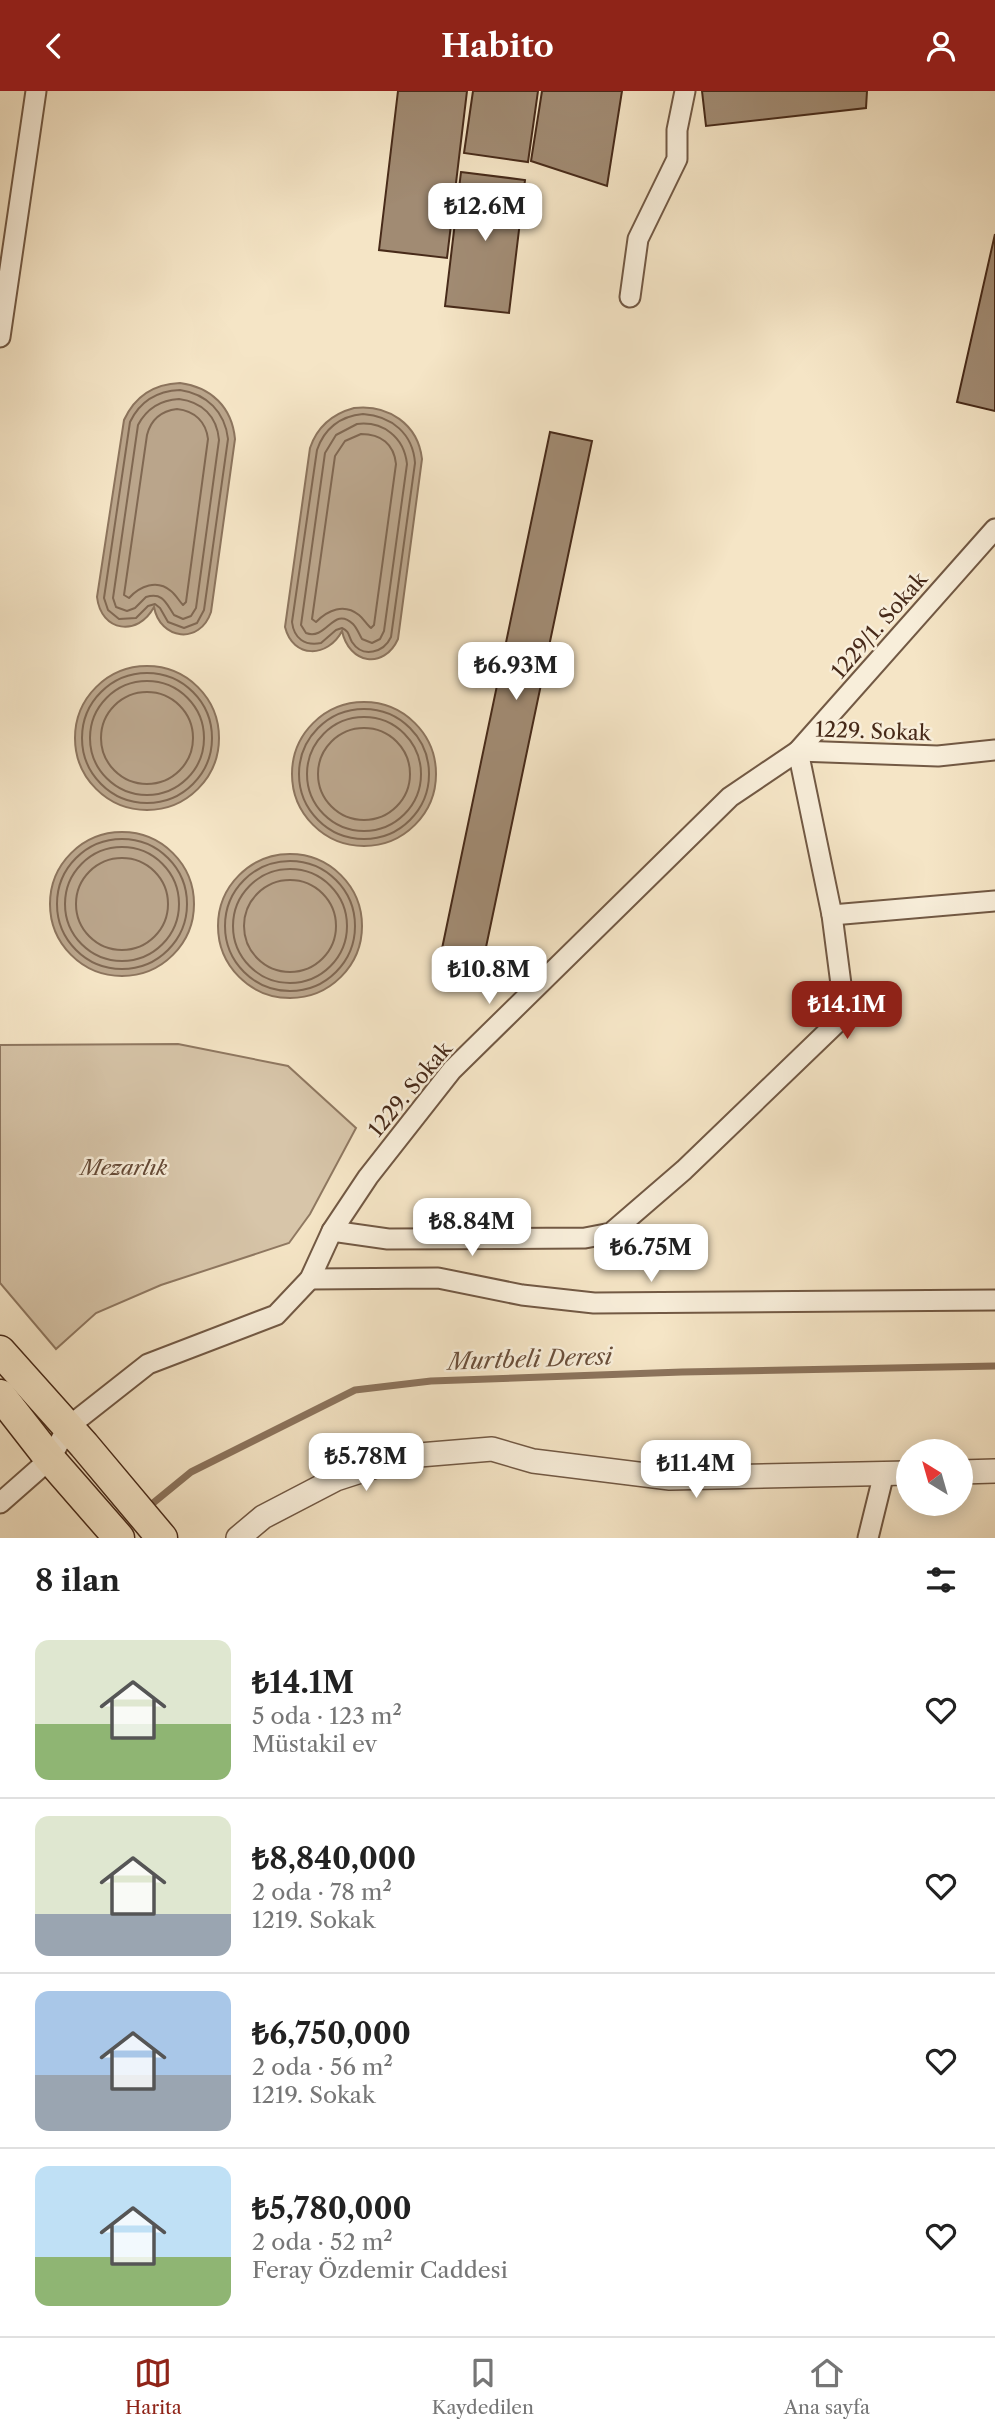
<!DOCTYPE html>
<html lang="tr">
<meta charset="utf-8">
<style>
body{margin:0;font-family:"Libre Caslon Text",serif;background:#f2f2f2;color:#222;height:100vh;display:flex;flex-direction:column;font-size:26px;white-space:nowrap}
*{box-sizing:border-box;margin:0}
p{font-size:23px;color:#767676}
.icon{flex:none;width:38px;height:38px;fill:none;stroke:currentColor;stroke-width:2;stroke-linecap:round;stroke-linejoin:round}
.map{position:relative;height:1447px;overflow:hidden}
.side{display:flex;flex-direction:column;background:#fff;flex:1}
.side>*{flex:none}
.needle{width:46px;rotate:323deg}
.tools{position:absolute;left:896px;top:1348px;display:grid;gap:14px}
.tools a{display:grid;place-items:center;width:77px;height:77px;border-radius:50%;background:#fff;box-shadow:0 4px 18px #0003;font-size:35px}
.price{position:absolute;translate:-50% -60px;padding:0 16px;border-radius:14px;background:#fff;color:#222;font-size:23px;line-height:46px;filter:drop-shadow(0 2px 4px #0008)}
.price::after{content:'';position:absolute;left:50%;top:42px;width:21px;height:16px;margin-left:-10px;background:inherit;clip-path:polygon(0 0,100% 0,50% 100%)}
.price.on{background:#8f2418;color:#fff}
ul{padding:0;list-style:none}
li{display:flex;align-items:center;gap:21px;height:175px;padding:0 35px}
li+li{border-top:2px solid #e0e0e0}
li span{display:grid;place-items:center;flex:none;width:196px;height:140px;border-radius:14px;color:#555}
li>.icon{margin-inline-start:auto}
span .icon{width:84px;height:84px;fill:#fffc;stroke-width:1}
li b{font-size:30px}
h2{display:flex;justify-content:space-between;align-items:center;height:84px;padding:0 35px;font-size:30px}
header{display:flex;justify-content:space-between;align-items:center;height:91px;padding:0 35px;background:#8f2418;color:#fff;font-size:32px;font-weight:700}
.menu{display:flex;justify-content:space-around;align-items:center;height:98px;border-top:2px solid #e0e0e0;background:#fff;font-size:19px;color:#767676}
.menu a{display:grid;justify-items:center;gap:4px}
.menu .on{color:#8f2418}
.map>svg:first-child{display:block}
.green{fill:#d7c5a9;stroke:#8f7861;stroke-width:2}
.water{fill:#baa58b;stroke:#8c745d;stroke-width:2}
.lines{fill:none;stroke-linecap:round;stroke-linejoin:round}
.shore{stroke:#806852;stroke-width:2}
.stream{stroke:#8c745d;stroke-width:7}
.building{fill:#a18b73;stroke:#472a19;stroke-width:2}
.minor-casing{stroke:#725944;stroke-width:23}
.tertiary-casing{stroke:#725944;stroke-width:26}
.primary-casing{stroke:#472a19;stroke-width:33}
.minor{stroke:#f8eeda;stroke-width:19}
.tertiary{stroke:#f8eeda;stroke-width:23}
.primary{stroke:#f5e5c6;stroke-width:30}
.labels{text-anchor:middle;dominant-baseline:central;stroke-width:5;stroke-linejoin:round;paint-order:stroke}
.street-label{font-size:21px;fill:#472a19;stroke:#f8eeda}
.park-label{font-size:21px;font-style:italic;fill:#644936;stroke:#f8eeda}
.water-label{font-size:23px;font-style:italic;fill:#6a4f3b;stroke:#f8eeda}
</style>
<header><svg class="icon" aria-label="back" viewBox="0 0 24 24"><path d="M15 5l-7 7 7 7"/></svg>Habito<svg class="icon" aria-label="person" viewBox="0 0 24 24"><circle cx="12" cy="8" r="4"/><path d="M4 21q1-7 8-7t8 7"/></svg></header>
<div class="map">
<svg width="995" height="1447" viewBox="0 0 995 1447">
<rect width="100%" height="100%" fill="#f5e5c6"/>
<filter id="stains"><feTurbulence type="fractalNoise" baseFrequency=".00286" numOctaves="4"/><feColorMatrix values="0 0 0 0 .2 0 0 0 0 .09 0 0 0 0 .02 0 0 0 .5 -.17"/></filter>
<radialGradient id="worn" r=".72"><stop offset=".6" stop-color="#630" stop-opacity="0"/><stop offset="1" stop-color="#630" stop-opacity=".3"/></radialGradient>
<!-- green -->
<polygon class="green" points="178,953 288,975 356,1037 310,1123 289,1152 161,1194 96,1222 56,1258 0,1192 0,954"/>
<!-- water -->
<g class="water">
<path d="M 180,292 C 211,296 232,316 235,348 L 211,521 C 200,554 160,549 154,516 C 138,546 101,541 97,506 L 124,329 C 135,305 155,293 180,292 Z"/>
<path d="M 354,317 C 388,313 418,333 422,368 L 398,548 C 384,579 349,573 342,540 C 328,567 293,568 285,536 L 310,357 C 317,336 332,323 354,317 Z"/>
<circle cx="147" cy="647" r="72"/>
<circle cx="364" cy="683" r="72"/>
<circle cx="122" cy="813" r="72"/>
<circle cx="290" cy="835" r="72"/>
</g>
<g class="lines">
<!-- shore -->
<g class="shore">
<path d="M 180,299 C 207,303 225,321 228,348 L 204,519 L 197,532 L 184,537 L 168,531 L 160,517 L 155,513 L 148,515 L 136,527 L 119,528 L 108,519 L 104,507 L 130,331 C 140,310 157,300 180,299 Z"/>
<path d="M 179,308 C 202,311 217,325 219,349 L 196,517 L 191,525 L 183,528 L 174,524 C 166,512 163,501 146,506 L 135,517 L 127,520 L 116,516 L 113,507 L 138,334 C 147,317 160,309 179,308 Z"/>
<path d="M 177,318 C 195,320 206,331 208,348 L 186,511 L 183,514 C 179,510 176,504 171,500 C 157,488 140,495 129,507 L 124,504 L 147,344 C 151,328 161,320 177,318 Z"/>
<path d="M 363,323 C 392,325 413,343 415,372 L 391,546 C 384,561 363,568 352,551 C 348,544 350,541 342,537 L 336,539 L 321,552 C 305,555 294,548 292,531 L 317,359 C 324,338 340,325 363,323 Z"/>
<path d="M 357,333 C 383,330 404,346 407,373 L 384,540 L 380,548 L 372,552 L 362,548 C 359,543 357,537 353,533 C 333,514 327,550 306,542 L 301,534 L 325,362 L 336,344 Z"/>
<path d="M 361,343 C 381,343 394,353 396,373 L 374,534 L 371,537 C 367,534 364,528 359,524 C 344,512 328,519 316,531 L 312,528 L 335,365 L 345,350 Z"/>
<circle cx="147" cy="647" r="65"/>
<circle cx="147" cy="647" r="57"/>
<circle cx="147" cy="647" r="46"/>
<circle cx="364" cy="683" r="65"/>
<circle cx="364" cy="683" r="57"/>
<circle cx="364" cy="683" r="46"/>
<circle cx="122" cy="813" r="65"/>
<circle cx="122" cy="813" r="57"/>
<circle cx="122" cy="813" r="46"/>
<circle cx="290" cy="835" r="65"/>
<circle cx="290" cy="835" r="57"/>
<circle cx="290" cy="835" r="46"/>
</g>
<!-- stream -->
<polyline class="stream" points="147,1417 191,1381 355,1299 431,1290 682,1281 995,1275"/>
</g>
<!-- building -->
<g class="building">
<polygon points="398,0 467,0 447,167 379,159"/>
<polygon points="473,0 538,0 528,71 464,62"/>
<polygon points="542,0 622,0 607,95 531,70"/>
<polygon points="702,0 867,0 866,17 706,35"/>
<polygon points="461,81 525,89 509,222 445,215"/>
<polygon points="995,143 995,320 957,311"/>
<polygon points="550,341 592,350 481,880 439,872"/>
</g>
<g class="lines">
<!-- minor casing -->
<g class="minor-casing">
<g id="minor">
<polyline points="630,206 638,148 677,68 677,39 685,0"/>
<polyline points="0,246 36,0"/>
<polyline points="832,824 995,810"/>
<polyline points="332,1140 388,1148 585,1147 611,1142 684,1079 845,924 832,824 798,660 995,438"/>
<polyline points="310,1188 438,1187 522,1204 594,1212 995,1209"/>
<polyline points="0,1412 50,1368 68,1336 148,1273 276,1224 310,1188 332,1140 368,1086 452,979 730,706 798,660 938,665 995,659"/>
<polyline points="868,1447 884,1382"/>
</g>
</g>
<!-- tertiary casing -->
<g class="tertiary-casing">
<g id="tertiary">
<polyline points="961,1381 995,1380"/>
<polyline points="238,1447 263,1426 336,1388 407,1365 492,1358 533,1370 670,1387 908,1382"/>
</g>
</g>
<!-- primary casing -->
<g class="primary-casing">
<g id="primary">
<polyline points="0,1260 84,1354 162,1447"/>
<polyline points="0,1304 50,1368 119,1447"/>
</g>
</g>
<!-- minor -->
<use href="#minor" class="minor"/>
<!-- tertiary -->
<use href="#tertiary" class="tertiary"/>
<!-- primary -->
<use href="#primary" class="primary"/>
</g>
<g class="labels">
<!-- street labels -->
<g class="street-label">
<text transform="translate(879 534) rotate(-49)">1229/1. Sokak</text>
<text transform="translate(873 640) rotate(2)">1229. Sokak</text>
<text transform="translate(410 998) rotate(-50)">1229. Sokak</text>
</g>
<!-- park labels -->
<g class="park-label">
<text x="124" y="1076">Mezarlık</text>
</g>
<!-- water labels -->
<g class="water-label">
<text transform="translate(530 1268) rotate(-2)">Murtbeli Deresi</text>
</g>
</g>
<rect width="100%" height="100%" filter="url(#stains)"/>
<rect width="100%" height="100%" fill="url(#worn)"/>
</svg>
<div class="tools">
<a><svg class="needle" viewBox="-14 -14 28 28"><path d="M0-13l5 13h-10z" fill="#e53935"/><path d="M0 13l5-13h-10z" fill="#767676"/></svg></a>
</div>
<b class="price" style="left:485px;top:152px">₺12.6M</b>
<b class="price" style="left:516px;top:611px">₺6.93M</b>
<b class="price" style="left:489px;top:915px">₺10.8M</b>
<b class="price on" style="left:847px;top:950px">₺14.1M</b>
<b class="price" style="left:472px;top:1167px">₺8.84M</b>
<b class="price" style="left:651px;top:1193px">₺6.75M</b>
<b class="price" style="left:366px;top:1402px">₺5.78M</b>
<b class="price" style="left:696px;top:1409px">₺11.4M</b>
</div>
<section class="side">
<h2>8 ilan<svg class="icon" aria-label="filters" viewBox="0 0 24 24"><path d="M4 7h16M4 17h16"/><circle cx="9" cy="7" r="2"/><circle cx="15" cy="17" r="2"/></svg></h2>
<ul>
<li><span style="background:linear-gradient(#dfe7d0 60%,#8fb573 0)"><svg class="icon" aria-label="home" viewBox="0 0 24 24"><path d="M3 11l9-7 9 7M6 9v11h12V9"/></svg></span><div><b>₺14.1M</b><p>5 oda · 123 m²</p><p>Müstakil ev</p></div><svg class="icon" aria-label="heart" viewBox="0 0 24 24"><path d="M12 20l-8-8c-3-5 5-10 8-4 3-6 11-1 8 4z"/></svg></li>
<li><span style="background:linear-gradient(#dfe7d0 70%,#9aa5b1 0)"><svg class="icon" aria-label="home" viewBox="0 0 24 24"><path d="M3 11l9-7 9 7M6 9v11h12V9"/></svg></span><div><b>₺8,840,000</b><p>2 oda · 78 m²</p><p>1219. Sokak</p></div><svg class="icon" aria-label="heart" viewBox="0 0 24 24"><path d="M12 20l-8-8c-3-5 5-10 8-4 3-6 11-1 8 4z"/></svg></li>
<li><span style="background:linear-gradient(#a9c7e8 60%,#9aa5b1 0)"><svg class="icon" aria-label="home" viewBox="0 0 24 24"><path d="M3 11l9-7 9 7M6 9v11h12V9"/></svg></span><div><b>₺6,750,000</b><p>2 oda · 56 m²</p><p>1219. Sokak</p></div><svg class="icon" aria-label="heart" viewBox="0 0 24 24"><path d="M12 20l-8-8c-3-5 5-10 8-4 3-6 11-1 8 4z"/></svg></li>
<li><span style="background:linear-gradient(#bfe0f5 65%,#8fb573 0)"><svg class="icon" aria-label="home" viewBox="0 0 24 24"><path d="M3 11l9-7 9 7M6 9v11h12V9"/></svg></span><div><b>₺5,780,000</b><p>2 oda · 52 m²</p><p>Feray Özdemir Caddesi</p></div><svg class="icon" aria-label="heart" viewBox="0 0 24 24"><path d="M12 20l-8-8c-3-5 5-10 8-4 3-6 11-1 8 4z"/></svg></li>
</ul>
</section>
<nav class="menu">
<a class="on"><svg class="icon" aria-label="map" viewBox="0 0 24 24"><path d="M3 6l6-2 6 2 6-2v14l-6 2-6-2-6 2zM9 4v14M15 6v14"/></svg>Harita</a>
<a><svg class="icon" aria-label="saved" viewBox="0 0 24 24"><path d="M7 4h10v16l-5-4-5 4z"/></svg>Kaydedilen</a>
<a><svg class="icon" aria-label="home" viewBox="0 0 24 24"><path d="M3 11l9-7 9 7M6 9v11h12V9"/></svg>Ana sayfa</a>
</nav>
